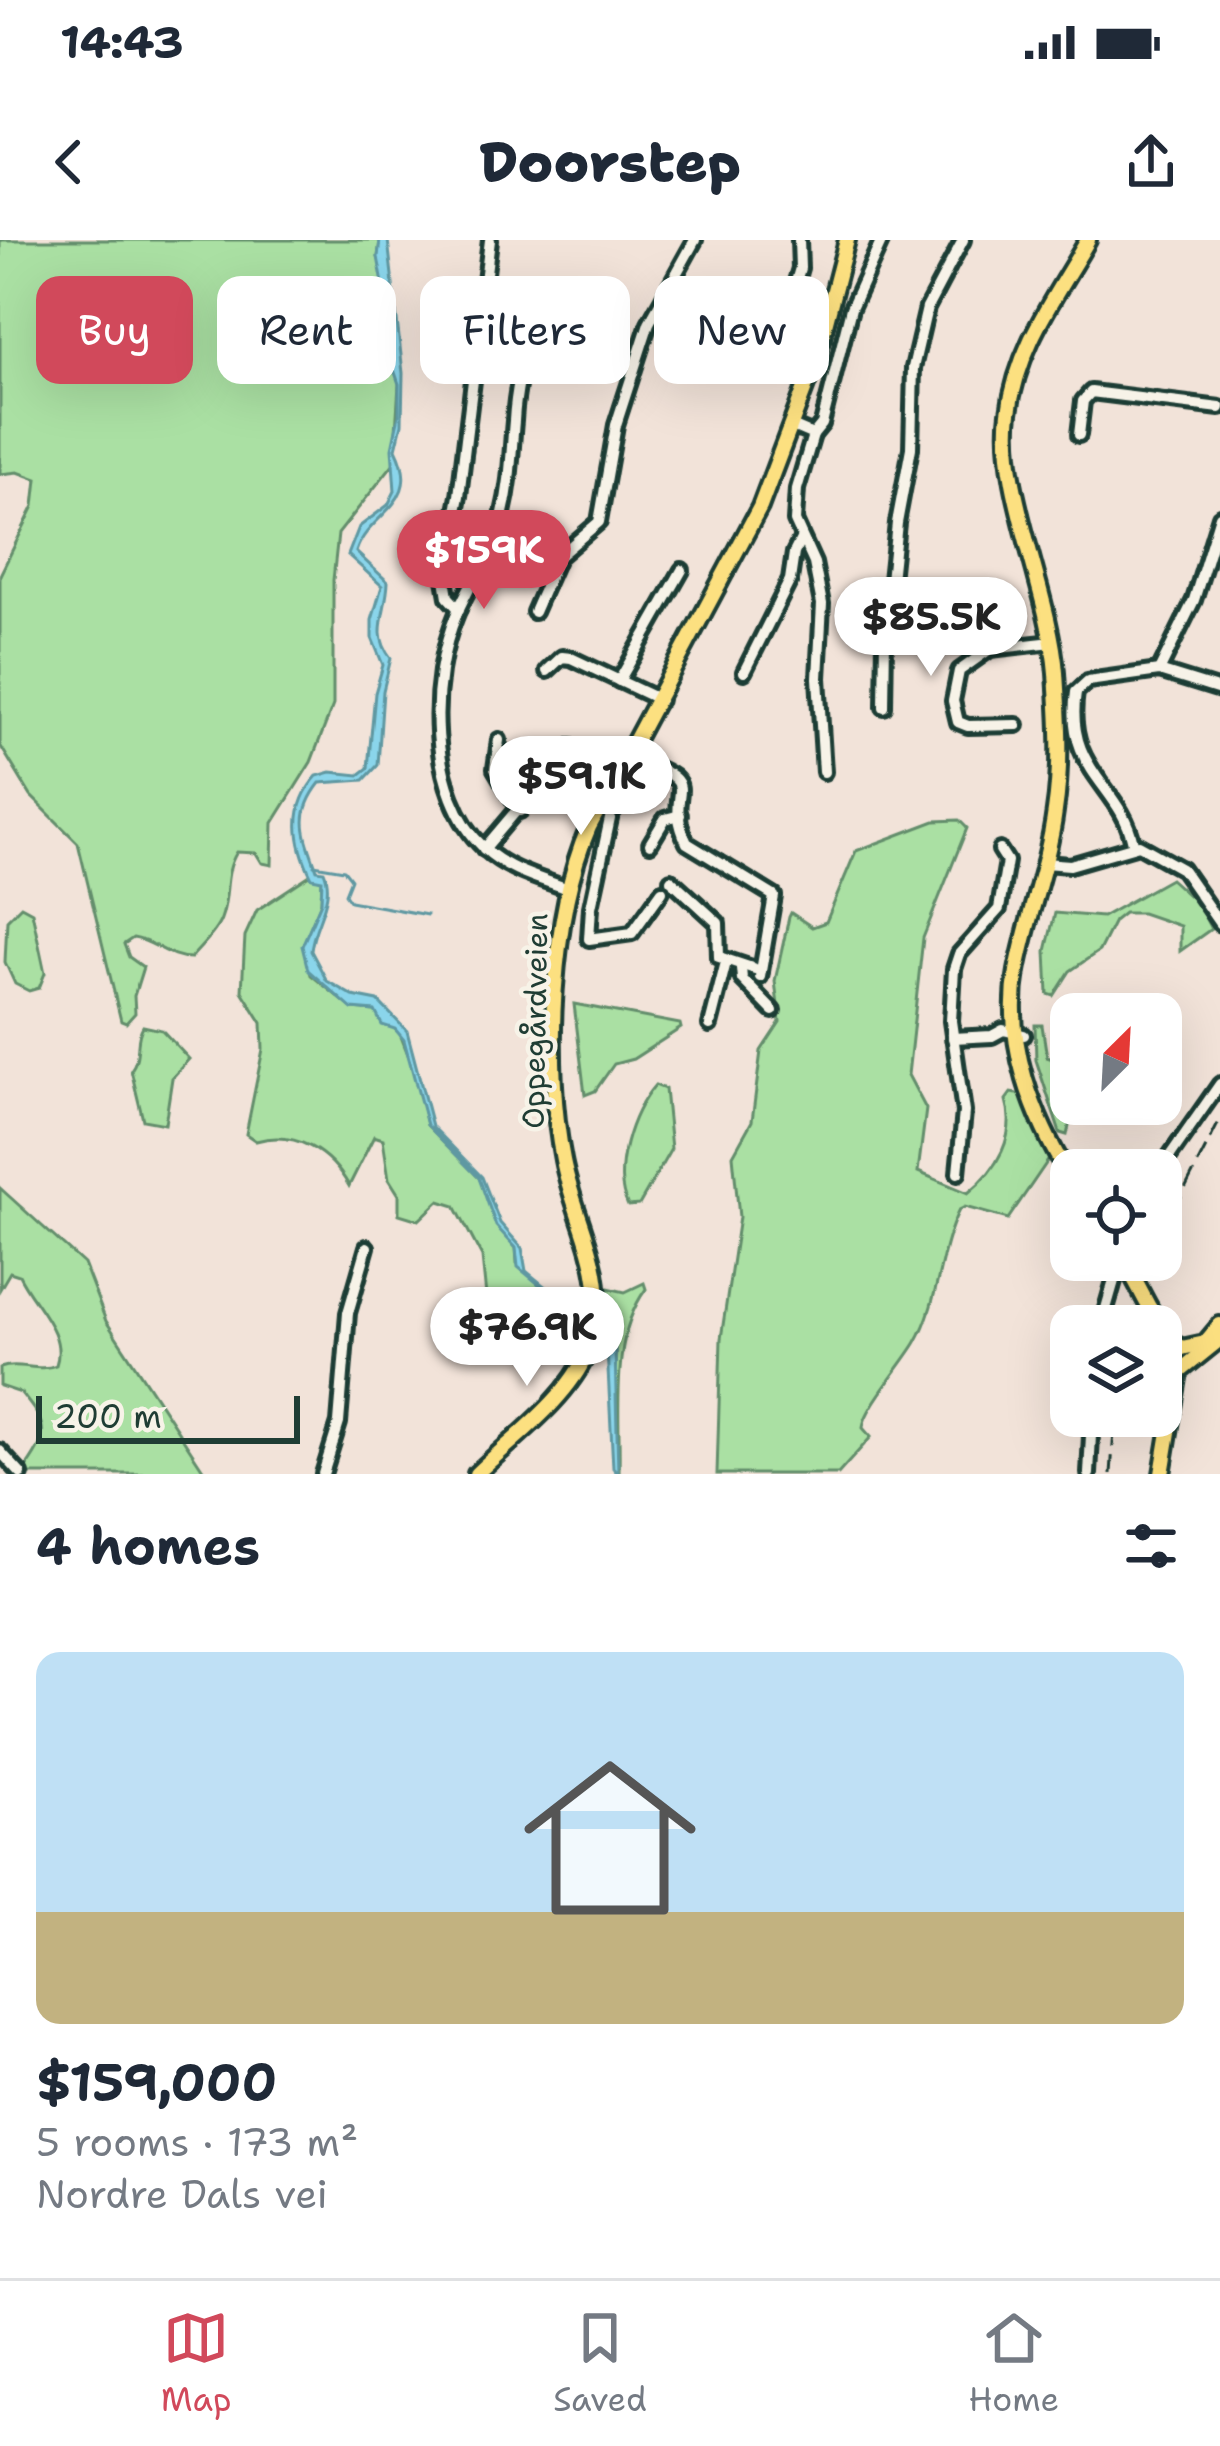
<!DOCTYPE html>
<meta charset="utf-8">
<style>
body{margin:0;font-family:"Shantell Sans",sans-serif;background:#f6f6f7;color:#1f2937;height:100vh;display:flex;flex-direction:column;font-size:45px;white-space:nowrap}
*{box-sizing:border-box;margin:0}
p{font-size:39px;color:#747a83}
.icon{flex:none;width:66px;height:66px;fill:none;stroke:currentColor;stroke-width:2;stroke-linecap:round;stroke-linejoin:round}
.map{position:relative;height:1234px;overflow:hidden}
.sheet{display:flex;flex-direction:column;background:#fff;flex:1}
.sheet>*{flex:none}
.hud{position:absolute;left:36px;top:36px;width:1149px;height:108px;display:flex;gap:24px}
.needle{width:78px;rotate:24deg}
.fabs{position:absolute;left:1050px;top:753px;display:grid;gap:24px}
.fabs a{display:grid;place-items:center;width:132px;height:132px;border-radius:24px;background:#fff;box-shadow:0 12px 48px #0002;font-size:60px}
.scale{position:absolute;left:36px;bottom:30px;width:264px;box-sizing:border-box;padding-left:12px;border:6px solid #1f3d34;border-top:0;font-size:33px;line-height:42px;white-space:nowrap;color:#1f3d34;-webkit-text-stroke:9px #f7f3e8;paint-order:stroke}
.price{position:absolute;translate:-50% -102px;padding:0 27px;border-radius:42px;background:#fff;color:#222;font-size:39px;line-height:78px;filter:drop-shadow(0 3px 6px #0008)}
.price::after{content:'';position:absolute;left:50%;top:72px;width:36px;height:27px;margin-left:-18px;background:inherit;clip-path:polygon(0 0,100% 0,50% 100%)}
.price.current{background:#d1495b;color:#fff}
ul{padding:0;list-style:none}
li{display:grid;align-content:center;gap:24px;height:636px;padding:0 36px}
li span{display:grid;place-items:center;height:372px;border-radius:24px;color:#555}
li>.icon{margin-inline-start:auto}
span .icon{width:216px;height:216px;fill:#fffc;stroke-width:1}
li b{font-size:51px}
h2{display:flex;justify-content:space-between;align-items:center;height:144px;padding:0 36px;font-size:51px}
.tag{padding:0 42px;border-radius:24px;background:#fff;box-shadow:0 12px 48px #0002;font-size:42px;line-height:108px}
.tag.current{background:#d1495b;color:#fff}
.status{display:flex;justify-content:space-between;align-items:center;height:84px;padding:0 60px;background:#fff;direction:ltr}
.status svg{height:33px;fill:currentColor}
header{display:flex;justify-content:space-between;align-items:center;height:156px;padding:0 36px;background:#fff;font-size:54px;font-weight:800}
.tab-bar{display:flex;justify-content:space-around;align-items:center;height:168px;border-top:3px solid #e0e1e3;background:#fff;font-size:33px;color:#747a83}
.tab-bar a{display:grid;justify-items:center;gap:6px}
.tab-bar .current{color:#d1495b}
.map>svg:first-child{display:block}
.green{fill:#aae0a3;stroke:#648e6c;stroke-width:3}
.water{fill:#8ad5eb;stroke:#5f98a2;stroke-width:3}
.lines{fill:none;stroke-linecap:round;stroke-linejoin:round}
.stream{stroke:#5f98a2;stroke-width:3}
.minor-casing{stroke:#1f3d34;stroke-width:20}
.major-casing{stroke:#1f3d34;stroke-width:22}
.minor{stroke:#f7f3e8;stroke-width:10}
.major{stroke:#fce080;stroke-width:14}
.rail{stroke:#1f3d34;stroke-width:3;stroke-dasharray:18 9;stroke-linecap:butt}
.major-bridge-casing{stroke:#1f3d34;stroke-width:22;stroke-linecap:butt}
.major-bridge{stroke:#fce080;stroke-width:14}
.labels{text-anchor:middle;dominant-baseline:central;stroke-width:9;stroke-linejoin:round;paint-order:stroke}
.street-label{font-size:30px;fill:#1f3d34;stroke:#f7f3e8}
</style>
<div class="status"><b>14:43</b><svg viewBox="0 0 49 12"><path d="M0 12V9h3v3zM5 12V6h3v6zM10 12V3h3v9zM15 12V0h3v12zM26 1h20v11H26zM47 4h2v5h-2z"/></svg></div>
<header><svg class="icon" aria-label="back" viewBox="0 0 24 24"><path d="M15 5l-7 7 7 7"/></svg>Doorstep<svg class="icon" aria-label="share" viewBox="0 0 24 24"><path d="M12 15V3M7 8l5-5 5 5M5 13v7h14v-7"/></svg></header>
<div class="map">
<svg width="1220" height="1234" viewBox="0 0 1220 1234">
<rect width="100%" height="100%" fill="#f2e3d9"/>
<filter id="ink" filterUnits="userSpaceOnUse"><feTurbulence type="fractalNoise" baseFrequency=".00833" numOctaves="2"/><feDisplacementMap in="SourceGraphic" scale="24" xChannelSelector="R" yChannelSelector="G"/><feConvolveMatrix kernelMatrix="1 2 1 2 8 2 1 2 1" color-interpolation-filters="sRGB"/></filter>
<g filter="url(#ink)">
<!-- green -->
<g class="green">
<path d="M 0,0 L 380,0 L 378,17 L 385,36 L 399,144 L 394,223 L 338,294 L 333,340 L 333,465 L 311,522 L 273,583 L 272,625 L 262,623 L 256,613 L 237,612 C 223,634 230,656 221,679 C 216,693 201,706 191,718 C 168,718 155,701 133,698 L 124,704 L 129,717 L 143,727 L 134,756 L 135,773 L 126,783 L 121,781 L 78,603 L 31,556 L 0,505 L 0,335 L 34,266 L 37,239 L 18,232 L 0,234 Z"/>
<path d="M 959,580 L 967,588 L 923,698 L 908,835 L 926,869 L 918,932 L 968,953 C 997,930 1017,896 1006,860 L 1011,853 L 1024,855 L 1049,919 L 1008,979 L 965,967 L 959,970 C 938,1012 940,1060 916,1102 C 904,1123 863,1170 863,1188 L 871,1197 L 838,1234 L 717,1234 L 721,1099 L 739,977 L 733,915 L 752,881 L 761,811 L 780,782 L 775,741 L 789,677 L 791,673 L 812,687 L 826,682 L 856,611 L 935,581 Z"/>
<path d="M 310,635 L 322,640 L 321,662 L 303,705 L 311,735 L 353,769 L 375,771 L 400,794 L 414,830 L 427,885 L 479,938 L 505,995 L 516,1008 L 517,1023 L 560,1063 L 584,1064 L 566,1091 L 556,1096 L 518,1064 L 486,1056 L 482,1017 L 455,966 L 439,961 L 419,980 L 399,974 L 399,955 L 389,939 L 383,899 L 374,896 L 349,946 C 330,912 296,890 256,901 L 246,894 L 263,809 L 262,783 L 242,751 L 245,696 L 257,670 Z"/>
<polygon points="1170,639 1198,664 1211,689 1180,711 1180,686 1142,673 1124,673 1114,681 1099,711 1070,731 1054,756 1048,754 1046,711 1055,673 1102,677"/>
<polygon points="21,666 32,672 45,733 39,748 29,751 15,744 5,722 7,680"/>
<polygon points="574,764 680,784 681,788 633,819 614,824 595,851 585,855"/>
<polygon points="1035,785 1042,785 1047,817 1071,825 1074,864 1067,895 1060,893 1036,820"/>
<path d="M 143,786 L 162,790 L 189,819 L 172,838 L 165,884 L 143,880 L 131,830 C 142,815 134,800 143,786 Z"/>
<path d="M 655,845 L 665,849 L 671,909 L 639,965 L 628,966 C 611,932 631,873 655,845 Z"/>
<path d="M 0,948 L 84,1024 L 106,1081 L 206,1234 L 30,1234 L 27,1226 C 51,1192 46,1184 21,1153 L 0,1146 L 0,1128 C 20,1121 38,1133 56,1125 C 67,1092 34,1066 19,1035 L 10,1032 L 0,1049 Z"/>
<path d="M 644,1043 L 646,1049 C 609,1099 621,1174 619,1234 L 618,1234 L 615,1110 L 603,1063 L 608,1048 L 625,1052 Z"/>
</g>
<!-- water -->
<path class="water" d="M 380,0 L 388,0 L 403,133 L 402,184 L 396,209 C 424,265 369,271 356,312 L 388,342 C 387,372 371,393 391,418 L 383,451 L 378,525 L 364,540 L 320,543 C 294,576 305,595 317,630 L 324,631 C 336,659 313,683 311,711 L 327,741 L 353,756 L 378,761 L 407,791 L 432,886 L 482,937 L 500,983 L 522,1008 L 526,1031 L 565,1063 L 590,1060 L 607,1066 L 615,1110 L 618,1234 L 613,1228 L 605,1070 L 591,1064 L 564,1065 L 518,1027 L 516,1008 L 496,986 L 479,938 L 427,885 L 404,800 L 395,789 L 382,785 L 375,771 L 352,769 L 308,730 L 302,706 L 321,662 L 322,640 L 312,638 C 295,603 289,567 317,536 L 331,532 L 359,535 L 368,528 L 375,453 L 383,425 L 372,398 L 372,380 L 382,346 L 348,315 L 359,287 L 388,265 L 395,251 L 392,208 L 399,175 L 399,144 L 389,115 L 392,92 L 378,17 Z"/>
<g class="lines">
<!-- stream -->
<polyline class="stream" points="314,625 344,630 351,639 345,654 350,661 427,675"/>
<!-- minor casing -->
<g class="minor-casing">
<g id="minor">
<path d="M 537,64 C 528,103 516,141 514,181 C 511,213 511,241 503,273 C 493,310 472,338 457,373 C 428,441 427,554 484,608 C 507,630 538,638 566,648"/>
<polyline points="788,69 800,28 799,0"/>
<polyline points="792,186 813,195 797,249 795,281 814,323 822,364 818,438 824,532"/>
<polyline points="813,195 822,184 851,68 882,0"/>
<polyline points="1079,195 1083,161 1091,152 1220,168"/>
<polyline points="459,369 448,357 444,333 459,256 490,0"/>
<polyline points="534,372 558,317 599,282 616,185 649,83 695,0"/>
<polyline points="547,431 562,417 571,418 660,460"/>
<polyline points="1159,431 1194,360 1220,276"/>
<polyline points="744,432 790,340 794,313 801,299"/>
<polyline points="619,441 682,330"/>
<polyline points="884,467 885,398 897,283 911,208 913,128 927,68 963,0"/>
<polyline points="1017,485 968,486 958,482 953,461 959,431 990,409 1053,402"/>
<polyline points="499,500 495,529 520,571"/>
<path d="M 628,517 C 716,547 659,545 687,603 L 774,656 L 760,737"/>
<polyline points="650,524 611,574 591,667 589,699 632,693 662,651"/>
<path d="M 1133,603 C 1121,545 1064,531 1076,452 L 1088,441 L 1159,431 L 1220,450"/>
<polyline points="650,604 665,579 680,575"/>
<polyline points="484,609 571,506"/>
<polyline points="1044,623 1070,625 1139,605 1182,629 1220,684"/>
<polyline points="671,640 718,683 719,717 761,731"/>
<polyline points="741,728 742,739 773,771"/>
<polyline points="710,785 726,722"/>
<polyline points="953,798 992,796 1003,790 1024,795"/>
<polyline points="1160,930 1220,844"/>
<polyline points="958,933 964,872 951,781 954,729 959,714 999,669 1007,621 1000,610"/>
<polyline points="1101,1086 1120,1020"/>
<polyline points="0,1211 21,1234"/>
<polyline points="323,1234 339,1183 348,1073 367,1007"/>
<polyline points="1089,1234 1092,1176"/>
</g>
</g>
<!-- major casing -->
<g class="major-casing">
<g id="major">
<path d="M 1071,939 C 1033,878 1004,803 1017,731 C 1027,677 1048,625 1055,571 C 1062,526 1059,478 1056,433 C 1050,353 999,245 1009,173 C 1017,107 1056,56 1088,0"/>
<polyline points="1149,1067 1171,1102 1182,1108"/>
<polyline points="1182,1108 1205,1103 1220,1085"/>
<polyline points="1164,1134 1169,1166"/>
<path d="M 476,1234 C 512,1199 567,1160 587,1113 C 617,1042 576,988 563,920 C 544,826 551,674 589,587 L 760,267 L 817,116 L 847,0"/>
<polyline points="1162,1234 1179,1132 1220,1099"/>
</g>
</g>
<!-- minor -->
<use href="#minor" class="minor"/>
<!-- major -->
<use href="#major" class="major"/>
<!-- rail -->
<g class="rail">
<polyline points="1161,996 1220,880"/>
<polyline points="1132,1086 1152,1020"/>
<polyline points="1111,1234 1115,1176"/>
</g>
<!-- major-bridge casing -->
<g class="major-bridge-casing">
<polyline id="major-bridge" points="1124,1020 1149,1067"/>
</g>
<!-- major-bridge -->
<use href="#major-bridge" class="major-bridge"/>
</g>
</g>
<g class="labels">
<!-- street labels -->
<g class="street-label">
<text transform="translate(535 781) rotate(-89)">Oppegårdveien</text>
</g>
</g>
</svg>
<div class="fabs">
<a><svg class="needle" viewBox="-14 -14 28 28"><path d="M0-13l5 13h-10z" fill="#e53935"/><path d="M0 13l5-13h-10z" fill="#747a83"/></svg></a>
<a><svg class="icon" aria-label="locate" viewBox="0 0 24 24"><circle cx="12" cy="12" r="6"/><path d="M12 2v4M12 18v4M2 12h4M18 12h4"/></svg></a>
<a><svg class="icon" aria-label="layers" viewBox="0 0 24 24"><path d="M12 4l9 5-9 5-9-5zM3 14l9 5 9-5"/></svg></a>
</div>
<div class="scale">200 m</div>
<b class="price current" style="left:484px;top:372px">$159K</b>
<b class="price" style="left:931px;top:439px">$85.5K</b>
<b class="price" style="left:581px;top:598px">$59.1K</b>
<b class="price" style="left:527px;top:1149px">$76.9K</b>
<div class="hud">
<a class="tag current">Buy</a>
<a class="tag">Rent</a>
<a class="tag">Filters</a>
<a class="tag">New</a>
</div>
</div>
<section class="sheet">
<h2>4 homes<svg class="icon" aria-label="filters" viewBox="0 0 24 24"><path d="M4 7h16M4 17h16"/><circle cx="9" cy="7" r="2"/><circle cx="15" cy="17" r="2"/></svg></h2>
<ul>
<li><span style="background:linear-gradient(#bfe0f5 70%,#c2b280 0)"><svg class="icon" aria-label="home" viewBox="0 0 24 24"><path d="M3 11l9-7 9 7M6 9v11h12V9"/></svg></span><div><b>$159,000</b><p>5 rooms · 173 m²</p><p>Nordre Dals vei</p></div></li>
</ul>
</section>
<nav class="tab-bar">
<a class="current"><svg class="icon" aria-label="map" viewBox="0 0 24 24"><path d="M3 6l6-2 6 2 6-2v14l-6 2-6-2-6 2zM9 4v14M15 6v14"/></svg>Map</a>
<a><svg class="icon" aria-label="saved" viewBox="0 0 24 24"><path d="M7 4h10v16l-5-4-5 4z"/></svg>Saved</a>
<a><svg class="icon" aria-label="home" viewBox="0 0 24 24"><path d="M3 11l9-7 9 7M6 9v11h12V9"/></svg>Home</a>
</nav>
